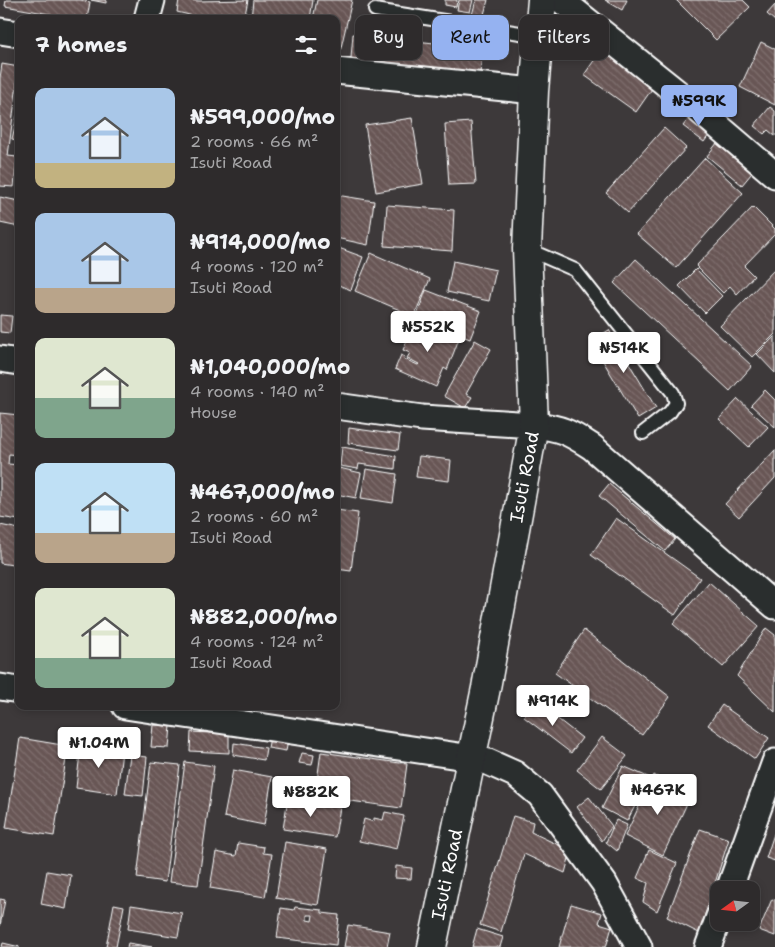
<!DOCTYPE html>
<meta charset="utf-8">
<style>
body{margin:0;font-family:"Shantell Sans",sans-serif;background:#3a3738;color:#f1f3f6;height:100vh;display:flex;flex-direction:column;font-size:19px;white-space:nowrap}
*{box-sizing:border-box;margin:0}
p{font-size:16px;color:#a7a7a9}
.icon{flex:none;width:28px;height:28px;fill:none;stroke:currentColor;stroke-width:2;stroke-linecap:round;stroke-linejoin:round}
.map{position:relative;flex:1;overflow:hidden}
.sheet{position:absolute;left:15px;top:15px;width:325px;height:695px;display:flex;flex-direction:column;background:#2e2b2c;border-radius:10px;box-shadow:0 2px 8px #0003,0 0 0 1px #494748}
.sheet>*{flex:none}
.guide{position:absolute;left:355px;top:15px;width:345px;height:45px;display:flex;gap:10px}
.needle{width:32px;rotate:255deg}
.controls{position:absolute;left:710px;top:881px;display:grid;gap:10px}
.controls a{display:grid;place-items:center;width:50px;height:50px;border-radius:10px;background:#2e2b2c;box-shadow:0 2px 8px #0003,0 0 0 1px #494748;font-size:25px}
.price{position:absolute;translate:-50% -42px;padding:0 11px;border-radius:5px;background:#fff;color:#222;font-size:16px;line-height:32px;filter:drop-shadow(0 1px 2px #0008)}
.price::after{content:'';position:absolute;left:50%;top:30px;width:15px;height:11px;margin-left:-8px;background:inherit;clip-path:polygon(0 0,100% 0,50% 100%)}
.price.selected{background:#95b2f1;color:#111}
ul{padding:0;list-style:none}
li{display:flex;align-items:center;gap:15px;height:125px;padding:0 20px}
li span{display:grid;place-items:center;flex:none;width:140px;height:100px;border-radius:10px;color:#555}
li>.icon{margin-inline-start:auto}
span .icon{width:60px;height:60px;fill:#fffc;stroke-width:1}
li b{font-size:21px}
h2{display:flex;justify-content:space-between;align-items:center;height:60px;padding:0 20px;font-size:21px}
.chip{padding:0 18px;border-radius:10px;background:#2e2b2c;box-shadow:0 2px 8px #0003,0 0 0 1px #494748;font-size:18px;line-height:45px}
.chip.selected{background:#95b2f1;color:#111}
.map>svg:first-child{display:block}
.building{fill:url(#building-back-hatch);stroke:#fff;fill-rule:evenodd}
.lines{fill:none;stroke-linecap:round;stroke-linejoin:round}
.service-casing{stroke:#fff;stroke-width:16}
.minor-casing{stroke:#fff;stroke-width:29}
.tertiary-casing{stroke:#fff;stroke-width:31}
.service{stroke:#2a2d2e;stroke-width:12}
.minor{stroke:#2a2d2e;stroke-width:25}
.tertiary{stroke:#2a2d2e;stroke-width:28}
.labels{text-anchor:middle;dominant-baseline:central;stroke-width:4.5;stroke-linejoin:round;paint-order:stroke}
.street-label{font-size:18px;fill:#fff;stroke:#2a2d2e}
</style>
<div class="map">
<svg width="775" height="947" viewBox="0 0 775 947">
<defs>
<pattern id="building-back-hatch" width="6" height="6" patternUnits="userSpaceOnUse" patternTransform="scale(1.25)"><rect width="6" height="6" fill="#685655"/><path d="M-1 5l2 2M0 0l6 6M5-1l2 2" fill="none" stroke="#7f6f6e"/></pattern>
</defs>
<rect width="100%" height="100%" fill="#3d393a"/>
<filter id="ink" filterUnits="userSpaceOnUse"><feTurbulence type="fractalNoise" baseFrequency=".02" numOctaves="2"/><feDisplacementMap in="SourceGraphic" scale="10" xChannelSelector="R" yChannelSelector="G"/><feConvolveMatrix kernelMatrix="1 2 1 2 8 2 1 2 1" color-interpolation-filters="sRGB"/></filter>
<g filter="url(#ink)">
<!-- building -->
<g class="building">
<polygon points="6,0 80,0 90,2 87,19 78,19 5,6"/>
<polygon points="91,0 106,0 106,3"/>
<polygon points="179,0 200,1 248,0 244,19 206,19 177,12"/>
<polygon points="253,0 313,0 310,19 251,19"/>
<polygon points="317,0 352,0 340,52 336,51 336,19 313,19"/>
<polygon points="445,0 457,0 456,7 445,5"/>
<polygon points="459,0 473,0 470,12 457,10"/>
<polygon points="476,0 488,0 483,18 472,15"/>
<polygon points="605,0 627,0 622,10"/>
<polygon points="676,0 743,0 750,7 716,40"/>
<polygon points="775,5 775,21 767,14"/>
<polygon points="353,34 443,44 443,36 473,39 471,54 482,55 480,73 351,58"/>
<polygon points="761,42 775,49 775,105 740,87"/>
<polygon points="602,49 654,86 636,112 584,75"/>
<polygon points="2,64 19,67 8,156 17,157 14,187 0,186 0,78"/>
<polygon points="770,107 775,111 775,136 768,130 764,134 754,126"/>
<polygon points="19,108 19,141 12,139"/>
<polygon points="694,112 714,128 704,142 683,126"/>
<polygon points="412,118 423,184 376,192 365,125"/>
<polygon points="471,122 476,184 449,185 445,124"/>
<polygon points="664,128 686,148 628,213 606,193"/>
<polygon points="721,138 756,168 742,185 707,156"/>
<polygon points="705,158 743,193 676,268 637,234"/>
<polygon points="336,195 374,201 368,245 336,238"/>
<polygon points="0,197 19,201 19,227 0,223"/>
<polygon points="387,205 454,210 452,251 384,246"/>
<polygon points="753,207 775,229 775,234 744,266 754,276 737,294 730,286 723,293 696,266"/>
<polygon points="336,247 363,257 351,290 336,284"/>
<polygon points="371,253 430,279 414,316 355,291"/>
<polygon points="636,259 752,366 730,391 614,283"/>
<polygon points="453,261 496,270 489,301 447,292"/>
<polygon points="696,269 722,296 705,313 679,286"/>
<polygon points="775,269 775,334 752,357 720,326"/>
<polygon points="426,290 481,311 470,339 416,318"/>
<polygon points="0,315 12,316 10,333 0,332"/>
<polygon points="415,322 460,336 447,370 444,368 436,387 395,369 401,355 405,357 404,359 418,365 419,364 407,358 410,353 403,350"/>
<polygon points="609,330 656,408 638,419 591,341"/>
<polygon points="775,336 775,373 757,354"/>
<polygon points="475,340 491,349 466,394 472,397 465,408 444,396"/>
<polygon points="765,390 775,400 775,427 751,405"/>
<polygon points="738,399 768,427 749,447 719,419"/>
<polygon points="0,413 19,415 19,455 9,454 8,464 19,465 19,520 0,517"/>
<polygon points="349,428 400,435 398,450 348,443"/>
<polygon points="342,447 396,456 395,469 359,464 358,469 340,466"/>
<polygon points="775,450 775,478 739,517 725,504"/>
<polygon points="419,456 451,460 449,481 416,477"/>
<polygon points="339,468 361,473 356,498 336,494"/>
<polygon points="366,469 397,474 393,503 361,498"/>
<polygon points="609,484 675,539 665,551 599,496"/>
<polygon points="336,510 358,513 351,571 336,569"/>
<polygon points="616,518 700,578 675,615 591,555"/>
<polygon points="0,525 19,529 19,566 0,563"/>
<polygon points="709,582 759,626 723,667 673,624"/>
<polygon points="766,628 775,635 775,712 737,676"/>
<polygon points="584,630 670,697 642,735 555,673"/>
<polygon points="536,702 582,738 571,753 524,717"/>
<polygon points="722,705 769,738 755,759 708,725"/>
<polygon points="153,725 171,726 169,748 151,747"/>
<polygon points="191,732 229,734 229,753 190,751"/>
<polygon points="270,737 288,741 286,751 268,748"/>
<polygon points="602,737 627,756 601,789 577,770"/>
<polygon points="20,738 68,746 54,836 6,828"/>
<polygon points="234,743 266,748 264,760 233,755"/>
<polygon points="81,745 122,751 117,794 76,788"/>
<polygon points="321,752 407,764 401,808 315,796"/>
<polygon points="302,753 314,755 312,765 299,763"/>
<polygon points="130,755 147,757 143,796 125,794"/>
<polygon points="151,762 180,765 165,882 137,878"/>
<polygon points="185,762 214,766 198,885 169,882"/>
<polygon points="623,766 650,778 627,821 602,808"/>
<polygon points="233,770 272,777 264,825 224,817"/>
<polygon points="654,775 690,797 663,855 625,836"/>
<polygon points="589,797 612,826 602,841 577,807"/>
<polygon points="288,798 340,807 335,837 283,829"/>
<polygon points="385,812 404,816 397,849 359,841 364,819 374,822 374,818 383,820"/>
<polygon points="513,816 533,822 531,832 571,851 565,873 524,854 501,932 480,925"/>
<polygon points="616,820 627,825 617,851 606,842"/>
<polygon points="700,829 729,839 699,933 667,917"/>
<polygon points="775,831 775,861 766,858"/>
<polygon points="285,842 327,849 318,905 276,898"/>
<polygon points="238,843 264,847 263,853 272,854 265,897 210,888 216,852 236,856"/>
<polygon points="649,850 677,863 657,911 643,902 648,883 637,878"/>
<polygon points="396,866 412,868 411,879 395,878"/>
<polygon points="47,871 71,875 66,909 41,904"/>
<polygon points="0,899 5,900 0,926"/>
<polygon points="772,899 775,900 775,936 759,930"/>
<polygon points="114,904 124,906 116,947 106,947"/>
<polygon points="571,904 602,913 599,923 612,927 606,947 559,947"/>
<polygon points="131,905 182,913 178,937 128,929"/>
<path d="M 295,907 L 322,910 L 322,913 L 339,915 L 336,945 L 277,938 L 281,908 L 294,910 ZM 307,915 L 313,915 L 312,921 L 307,920 Z"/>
<polygon points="348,925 390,932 387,947 344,947"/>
<polygon points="477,929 503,937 500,947 472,947"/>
<polygon points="3,943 20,947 2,947"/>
<polygon points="128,943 152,947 127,947"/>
</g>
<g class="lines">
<!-- service casing -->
<g class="service-casing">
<g id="service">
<polyline points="375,10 539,36"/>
<polyline points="527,249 575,270 673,393 676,403 670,412 643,433"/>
</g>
</g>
<!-- minor casing -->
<g class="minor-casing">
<g id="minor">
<polyline points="561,0 699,110 775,175"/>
<polyline points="147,19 152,0"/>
<polyline points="0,31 19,34"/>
<polyline points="336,71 534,91"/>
<polyline points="0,359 19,362"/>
<path d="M 336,406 L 422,418 L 534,425 C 561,428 569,432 592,447 L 775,606"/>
<polyline points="0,687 19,690"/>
<polyline points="125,706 472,758 488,762 515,774 540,795 604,883 639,947"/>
<polyline points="729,890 775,762"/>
<polyline points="708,947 719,917"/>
</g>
</g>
<!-- tertiary casing -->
<g class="tertiary-casing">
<g id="tertiary">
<path id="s1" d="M 432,947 L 486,688 L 534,425 L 527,249 L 534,91 L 542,0"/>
</g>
</g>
<!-- service -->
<use href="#service" class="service"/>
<!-- minor -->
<use href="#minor" class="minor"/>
<!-- tertiary -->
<use href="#tertiary" class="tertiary"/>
</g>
</g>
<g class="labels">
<!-- street labels -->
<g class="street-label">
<text stroke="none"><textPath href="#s1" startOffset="479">Isuti Road</textPath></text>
<text stroke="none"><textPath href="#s1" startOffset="74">Isuti Road</textPath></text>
</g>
</g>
</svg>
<div class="controls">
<a><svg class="needle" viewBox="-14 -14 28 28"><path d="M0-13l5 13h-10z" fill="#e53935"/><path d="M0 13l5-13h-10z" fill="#a7a7a9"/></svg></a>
</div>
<b class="price selected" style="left:699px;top:127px">₦599K</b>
<b class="price" style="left:428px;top:353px">₦552K</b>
<b class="price" style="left:624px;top:374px">₦514K</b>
<b class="price" style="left:553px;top:727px">₦914K</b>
<b class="price" style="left:99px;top:769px">₦1.04M</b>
<b class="price" style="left:658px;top:816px">₦467K</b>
<b class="price" style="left:311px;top:818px">₦882K</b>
<div class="guide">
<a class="chip">Buy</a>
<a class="chip selected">Rent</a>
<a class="chip">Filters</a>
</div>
<section class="sheet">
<h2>7 homes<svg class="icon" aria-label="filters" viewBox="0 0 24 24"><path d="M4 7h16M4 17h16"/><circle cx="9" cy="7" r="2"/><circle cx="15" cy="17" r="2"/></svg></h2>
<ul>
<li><span style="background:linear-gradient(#a9c7e8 75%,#c2b280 0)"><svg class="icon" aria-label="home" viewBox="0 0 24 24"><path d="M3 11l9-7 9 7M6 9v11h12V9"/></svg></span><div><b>₦599,000/mo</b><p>2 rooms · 66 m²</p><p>Isuti Road</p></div></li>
<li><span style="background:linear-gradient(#a9c7e8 75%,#b9a48a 0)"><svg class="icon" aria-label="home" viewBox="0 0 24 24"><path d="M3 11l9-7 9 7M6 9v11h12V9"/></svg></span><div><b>₦914,000/mo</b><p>4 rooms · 120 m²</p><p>Isuti Road</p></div></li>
<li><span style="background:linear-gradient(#dfe7d0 60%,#7fa58c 0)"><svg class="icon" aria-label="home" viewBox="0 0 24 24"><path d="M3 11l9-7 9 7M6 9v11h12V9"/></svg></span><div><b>₦1,040,000/mo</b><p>4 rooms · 140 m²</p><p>House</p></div></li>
<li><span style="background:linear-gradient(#bfe0f5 70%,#b9a48a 0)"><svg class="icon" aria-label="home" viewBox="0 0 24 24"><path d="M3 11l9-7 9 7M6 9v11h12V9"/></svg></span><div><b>₦467,000/mo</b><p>2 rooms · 60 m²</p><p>Isuti Road</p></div></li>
<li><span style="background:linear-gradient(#dfe7d0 70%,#7fa58c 0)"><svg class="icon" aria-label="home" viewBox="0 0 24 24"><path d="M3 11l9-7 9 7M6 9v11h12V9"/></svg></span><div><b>₦882,000/mo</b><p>4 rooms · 124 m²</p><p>Isuti Road</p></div></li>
</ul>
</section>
</div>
